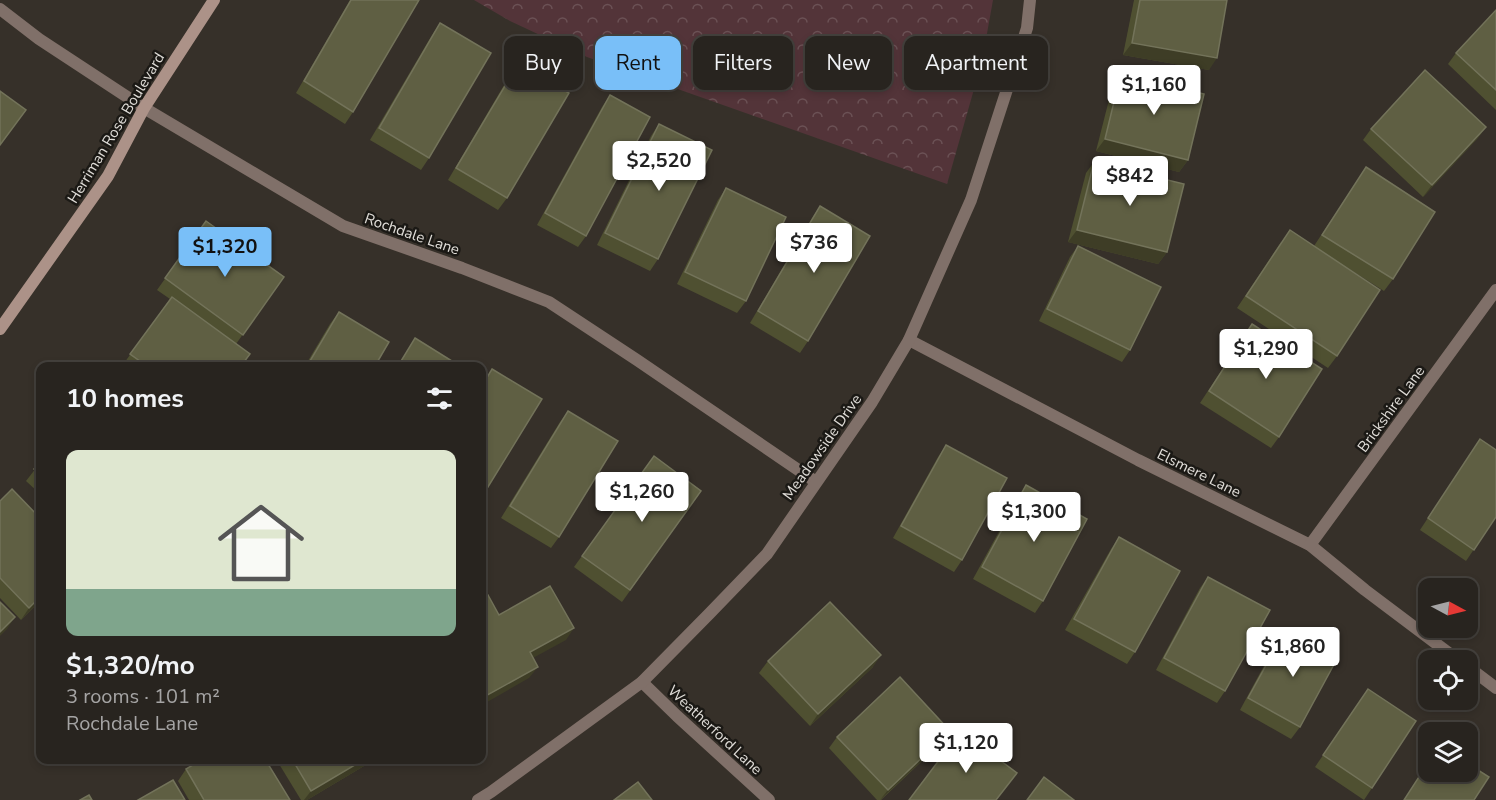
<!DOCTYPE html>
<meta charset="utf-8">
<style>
body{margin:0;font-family:"Nunito Sans",sans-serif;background:#34302c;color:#f1f3f6;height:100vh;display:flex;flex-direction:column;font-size:22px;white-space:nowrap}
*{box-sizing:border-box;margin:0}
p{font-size:20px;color:#a5a4a4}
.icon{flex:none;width:33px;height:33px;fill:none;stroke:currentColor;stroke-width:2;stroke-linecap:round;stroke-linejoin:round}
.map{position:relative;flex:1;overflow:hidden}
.side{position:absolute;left:36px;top:362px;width:450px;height:402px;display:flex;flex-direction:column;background:#28241f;border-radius:12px;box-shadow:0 3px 9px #0003,0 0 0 2px #44413d}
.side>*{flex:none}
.hud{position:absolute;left:504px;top:36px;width:570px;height:54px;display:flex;gap:12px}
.needle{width:39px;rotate:97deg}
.controls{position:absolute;left:1418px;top:578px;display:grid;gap:12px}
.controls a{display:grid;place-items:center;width:60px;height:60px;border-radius:12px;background:#28241f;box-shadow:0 3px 9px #0003,0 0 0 2px #44413d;font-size:30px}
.price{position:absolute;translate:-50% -51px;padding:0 14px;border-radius:6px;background:#fff;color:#222;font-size:20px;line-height:39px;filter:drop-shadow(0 2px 3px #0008)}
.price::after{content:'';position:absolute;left:50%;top:36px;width:18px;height:14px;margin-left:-9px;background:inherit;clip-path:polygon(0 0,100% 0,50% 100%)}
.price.active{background:#79bff8;color:#111}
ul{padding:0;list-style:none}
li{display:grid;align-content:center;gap:12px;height:318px;padding:0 30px}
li+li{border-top:2px solid #44413d}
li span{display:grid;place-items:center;height:186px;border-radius:12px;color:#555}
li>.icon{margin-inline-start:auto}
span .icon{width:108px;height:108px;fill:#fffc;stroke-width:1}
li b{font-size:26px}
h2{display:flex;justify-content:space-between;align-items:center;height:72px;padding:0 30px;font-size:26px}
.pill{padding:0 21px;border-radius:12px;background:#28241f;box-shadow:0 3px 9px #0003,0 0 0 2px #44413d;font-size:21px;line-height:54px}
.pill.active{background:#79bff8;color:#111}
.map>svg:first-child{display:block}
.forest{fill:url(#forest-crowns)}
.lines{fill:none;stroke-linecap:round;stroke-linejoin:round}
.street{stroke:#807069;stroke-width:12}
.secondary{stroke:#ac9288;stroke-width:12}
.wall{fill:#4f5031}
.shaded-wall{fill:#3e3d26}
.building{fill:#5f5f43;stroke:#73735a;stroke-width:1.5}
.labels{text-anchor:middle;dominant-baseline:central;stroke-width:5;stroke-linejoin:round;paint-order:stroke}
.street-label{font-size:15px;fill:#e0ddd8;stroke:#1b1915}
</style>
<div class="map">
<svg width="1496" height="800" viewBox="0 0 1496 800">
<defs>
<pattern id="forest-crowns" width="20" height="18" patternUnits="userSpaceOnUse" patternTransform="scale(1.5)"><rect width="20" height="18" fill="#533439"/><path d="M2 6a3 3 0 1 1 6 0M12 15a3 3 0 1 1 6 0" fill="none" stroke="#6b5155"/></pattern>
</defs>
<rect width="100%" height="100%" fill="#363029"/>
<!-- forest -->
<polygon class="forest" points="474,0 993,0 982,61 947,184 587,57 510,21"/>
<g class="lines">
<!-- street -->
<g class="street">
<polyline points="0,9 39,39 144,108 343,226 462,268 549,302 637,360 816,482"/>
<polyline points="909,340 1138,460 1310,545 1365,590 1458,660"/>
<polyline points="1310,545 1496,290"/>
<polyline points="1467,666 1496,688"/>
<polyline points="642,682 677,716 769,800"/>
<polyline points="478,800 491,792 642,682 710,613 767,554 872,402 909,340 971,200 1027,28 1030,0"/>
</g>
<!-- secondary -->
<polyline class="secondary" points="0,329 108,176 144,108 214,0"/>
</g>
<!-- wall -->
<g class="wall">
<polygon points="350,0 419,0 353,112 345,124 296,93"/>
<polygon points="1134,0 1227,0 1209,70 1123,55"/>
<polygon points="1496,10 1496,110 1448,64 1456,53"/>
<polygon points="440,23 429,158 421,170 370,140 432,35"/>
<polygon points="518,64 507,198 498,210 448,180 510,75"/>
<polygon points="1121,73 1188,160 1179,172 1096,151 1113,84"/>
<polygon points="610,95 586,236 578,247 537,225 602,107"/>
<polygon points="659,124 658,259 650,271 597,245 651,136"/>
<polygon points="1486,127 1477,139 1423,197 1363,140 1371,129"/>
<polygon points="1094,162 1167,252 1158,264 1068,242 1086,173"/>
<polygon points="1366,167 1393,279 1384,291 1346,267 1337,356 1328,368 1237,308 1281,242 1314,246"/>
<polygon points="726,188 746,301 737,313 677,284 718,200"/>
<polygon points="820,206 808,341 800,353 750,323 812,218"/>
<polygon points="206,221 284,277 236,344 241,366 122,366 170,299 157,290"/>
<polygon points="1078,246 1130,350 1122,362 1039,321 1070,257"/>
<polygon points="339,312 375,366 305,366 330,324"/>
<polygon points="1252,324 1279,437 1271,448 1200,403"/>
<polygon points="568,411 559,537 551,548 501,518 560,422"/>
<polygon points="1480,439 1496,517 1466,561 1420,530"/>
<polygon points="946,445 962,560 954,572 893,538 938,457"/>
<polygon points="654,456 701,491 622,602 574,567"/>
<polygon points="40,463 40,494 26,481"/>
<polygon points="1026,485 1043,601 1035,613 973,579 1018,497"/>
<polygon points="0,501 40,518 40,601 21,620 0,598"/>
<polygon points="1119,537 1135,652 1127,664 1065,630 1111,549"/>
<polygon points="1208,577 1225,691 1217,703 1156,670 1200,588"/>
<polygon points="1286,629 1300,727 1291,739 1240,710 1278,640"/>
<polygon points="768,661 873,667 810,726 759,673"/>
<polygon points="1368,689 1372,788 1364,800 1315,767"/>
<polygon points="837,737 942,742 881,800 877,800 829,748"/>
<polygon points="276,759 365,759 364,766 307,800 301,800"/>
<polygon points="374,759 388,759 378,766"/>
<polygon points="186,769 290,800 189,800 178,781"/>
</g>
<!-- shaded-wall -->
<g class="shaded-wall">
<polygon points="1132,43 1217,58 1209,70 1123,55"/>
<polygon points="1486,127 1477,139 1423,197 1432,185"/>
<polygon points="1105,139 1188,160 1179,172 1096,151"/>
<polygon points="1077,230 1167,252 1158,264 1068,242"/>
<polygon points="40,597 40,601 21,620 29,608"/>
<polygon points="15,617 7,629 0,636 0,632"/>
<polygon points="574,628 566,640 522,664 530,652"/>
<polygon points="881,655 873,667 810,726 818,714"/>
<polygon points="538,667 529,678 482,705 482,698"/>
<polygon points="950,731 942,742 880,800 888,790"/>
<polygon points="365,759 369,759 364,766 307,800 304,800 311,791"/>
<polygon points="383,759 388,759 378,766"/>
</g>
<!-- building -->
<g class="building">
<polygon points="351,0 419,0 353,112 304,81"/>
<polygon points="1140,0 1227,0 1217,58 1132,43"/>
<polygon points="1496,10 1496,90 1456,53"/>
<polygon points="440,23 491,53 429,158 379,128"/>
<polygon points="518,64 569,93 507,198 456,168"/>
<polygon points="1425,70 1486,127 1432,185 1371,129"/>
<polygon points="1121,73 1204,94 1188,160 1105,139"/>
<polygon points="0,91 26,110 0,145"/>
<polygon points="610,95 650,117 586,236 545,213"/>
<polygon points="659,124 712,150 658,259 605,233"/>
<polygon points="1094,162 1184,184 1167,252 1077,230"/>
<polygon points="1366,167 1435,212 1393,279 1322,235"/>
<polygon points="726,188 786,217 746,301 685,272"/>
<polygon points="820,206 870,236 808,341 758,311"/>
<polygon points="206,221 284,277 243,335 165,278"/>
<polygon points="1290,230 1380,290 1337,356 1246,296"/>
<polygon points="1078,246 1161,287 1130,350 1047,309"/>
<polygon points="172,297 250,354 241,366 147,366 130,354"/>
<polygon points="339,312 389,342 375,366 307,366"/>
<polygon points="1252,324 1322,369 1279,437 1209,391"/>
<polygon points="415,338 460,366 398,366"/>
<polygon points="492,369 542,399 483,495 482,494 482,386"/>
<polygon points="568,411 618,441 559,537 510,506"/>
<polygon points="1480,439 1496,450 1496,517 1474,550 1428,518"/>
<polygon points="946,445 1007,478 962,560 901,526"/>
<polygon points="654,456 701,491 630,590 582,556"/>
<polygon points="40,463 40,475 34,469"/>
<polygon points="1026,485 1087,519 1043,601 982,567"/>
<polygon points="12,489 40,518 40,597 29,608 0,578 0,501"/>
<polygon points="1119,537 1180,571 1135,652 1074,619"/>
<polygon points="1208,577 1270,610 1225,691 1164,658"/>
<polygon points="550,586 574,628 530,652 538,667 482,698 482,599 488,595 499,615"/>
<polygon points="0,602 15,617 0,632"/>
<polygon points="830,602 881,655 818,714 768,661"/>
<polygon points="1286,629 1338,657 1300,727 1248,698"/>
<polygon points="900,677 950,731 888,790 837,737"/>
<polygon points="1368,689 1416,721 1372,788 1323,755"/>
<polygon points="961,731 1017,773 996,800 909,800"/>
<polygon points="203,759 265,759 290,800 204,800 186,769"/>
<polygon points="292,759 365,759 311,791"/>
<polygon points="1428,763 1428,771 1467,771 1467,763 1489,777 1474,800 1404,800"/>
<polygon points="1044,777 1074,800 1027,800"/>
<polygon points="173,780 185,800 138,800"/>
<polygon points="638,782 652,800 614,800"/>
<polygon points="89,795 92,800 80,800"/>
</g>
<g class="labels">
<!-- street labels -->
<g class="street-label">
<text transform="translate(116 128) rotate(-59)">Herriman Rose Boulevard</text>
<text transform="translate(412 234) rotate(19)">Rochdale Lane</text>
<text transform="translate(1391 409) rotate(-54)">Brickshire Lane</text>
<text transform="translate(822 447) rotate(-55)">Meadowside Drive</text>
<text transform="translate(1199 473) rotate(26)">Elsmere Lane</text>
<text transform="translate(715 730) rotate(43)">Weatherford Lane</text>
</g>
</g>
</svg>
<div class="controls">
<a><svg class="needle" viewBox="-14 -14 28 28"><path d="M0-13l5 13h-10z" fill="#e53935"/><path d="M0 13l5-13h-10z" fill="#a5a4a4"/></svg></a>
<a><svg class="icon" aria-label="locate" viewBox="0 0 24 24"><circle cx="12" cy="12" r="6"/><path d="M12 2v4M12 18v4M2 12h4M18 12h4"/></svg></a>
<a><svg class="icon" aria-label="layers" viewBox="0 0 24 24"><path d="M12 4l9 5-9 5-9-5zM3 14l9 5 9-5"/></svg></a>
</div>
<b class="price" style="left:1154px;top:116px">$1,160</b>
<b class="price" style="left:659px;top:192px">$2,520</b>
<b class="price" style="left:1130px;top:207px">$842</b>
<b class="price" style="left:814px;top:274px">$736</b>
<b class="price active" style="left:225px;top:278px">$1,320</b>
<b class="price" style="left:1266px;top:380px">$1,290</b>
<b class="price" style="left:642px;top:523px">$1,260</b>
<b class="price" style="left:1034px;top:543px">$1,300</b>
<b class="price" style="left:1293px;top:678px">$1,860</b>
<b class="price" style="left:966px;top:774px">$1,120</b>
<div class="hud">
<a class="pill">Buy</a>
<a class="pill active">Rent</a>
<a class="pill">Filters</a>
<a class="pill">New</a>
<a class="pill">Apartment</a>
</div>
<section class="side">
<h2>10 homes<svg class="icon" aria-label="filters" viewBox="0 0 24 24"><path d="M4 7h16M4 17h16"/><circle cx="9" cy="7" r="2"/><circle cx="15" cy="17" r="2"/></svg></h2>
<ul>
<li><span style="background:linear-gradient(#dfe7d0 75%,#7fa58c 0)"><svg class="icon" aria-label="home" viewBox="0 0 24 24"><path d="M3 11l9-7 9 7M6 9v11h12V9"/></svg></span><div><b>$1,320/mo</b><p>3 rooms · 101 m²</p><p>Rochdale Lane</p></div></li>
</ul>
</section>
</div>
